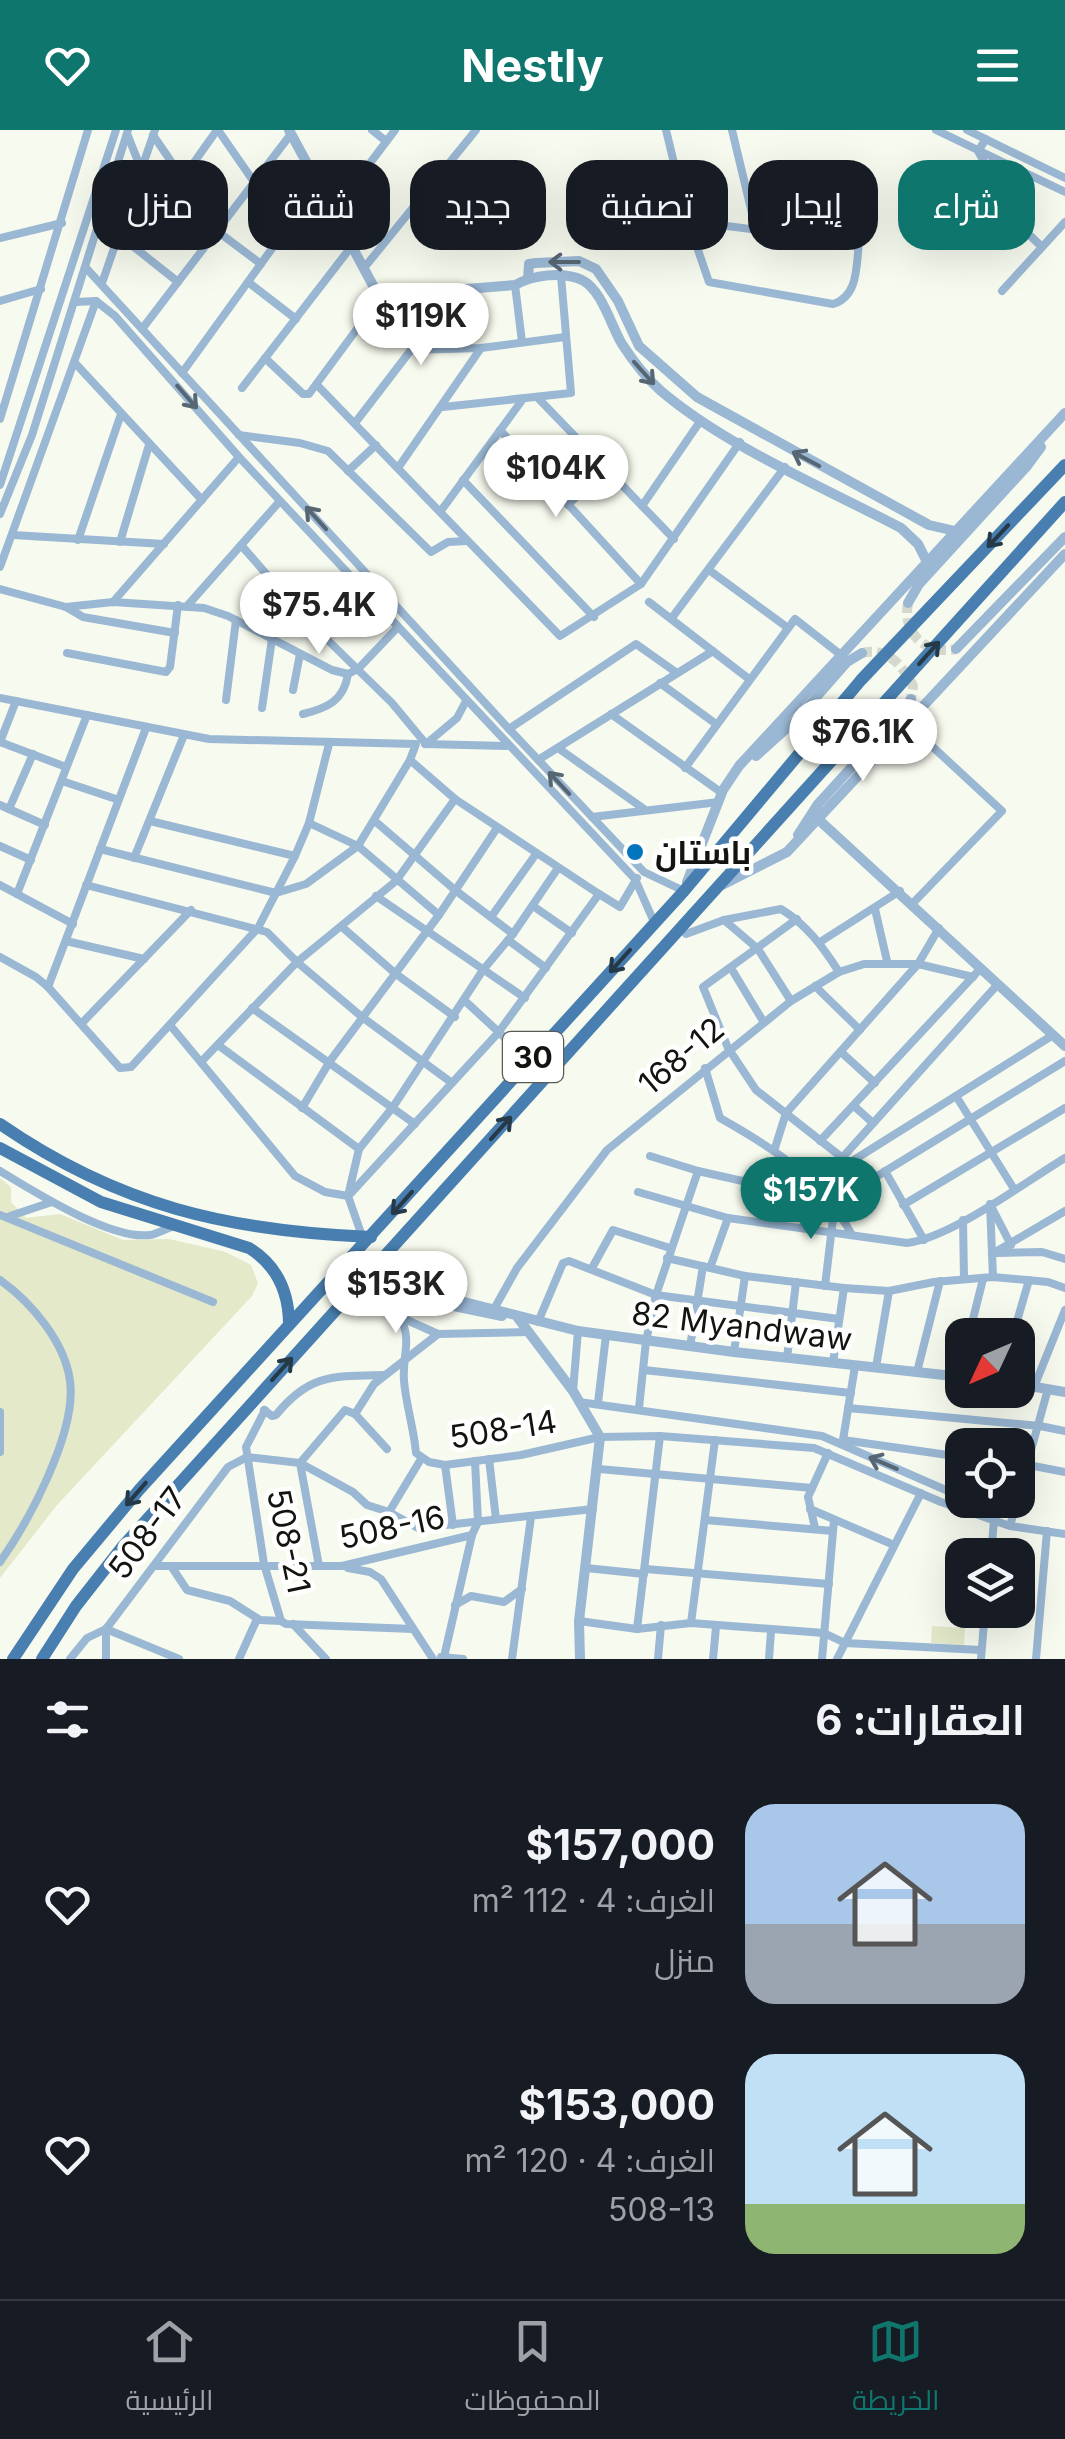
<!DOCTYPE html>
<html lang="ar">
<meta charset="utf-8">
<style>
body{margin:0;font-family:Inter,Cairo,sans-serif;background:#20242c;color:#f1f3f6;direction:rtl;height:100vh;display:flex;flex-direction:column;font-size:38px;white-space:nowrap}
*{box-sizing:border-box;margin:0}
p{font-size:32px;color:#9ea1a6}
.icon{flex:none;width:55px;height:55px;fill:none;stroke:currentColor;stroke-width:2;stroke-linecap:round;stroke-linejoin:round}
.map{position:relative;height:1529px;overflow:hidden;direction:ltr}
.drawer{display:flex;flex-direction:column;background:#171b24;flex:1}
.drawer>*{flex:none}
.top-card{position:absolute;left:30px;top:30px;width:1005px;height:90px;direction:rtl;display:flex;gap:20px}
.needle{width:65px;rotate:226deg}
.buttons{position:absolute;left:945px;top:1188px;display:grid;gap:20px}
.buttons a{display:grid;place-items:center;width:90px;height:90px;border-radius:20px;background:#171b24;box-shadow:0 10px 40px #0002;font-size:50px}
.price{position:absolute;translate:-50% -85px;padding:0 22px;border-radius:35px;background:#fff;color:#222;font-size:32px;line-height:65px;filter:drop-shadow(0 2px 5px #0008)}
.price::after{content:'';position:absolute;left:50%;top:60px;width:30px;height:22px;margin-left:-15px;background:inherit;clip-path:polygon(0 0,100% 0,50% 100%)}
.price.selected{background:#0f766e;color:#fff}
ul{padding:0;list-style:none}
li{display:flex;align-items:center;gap:30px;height:250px;padding:0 40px}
li span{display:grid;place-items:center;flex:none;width:280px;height:200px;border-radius:30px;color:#555}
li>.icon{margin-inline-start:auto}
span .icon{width:120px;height:120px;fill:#fffc;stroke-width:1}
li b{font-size:42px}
h2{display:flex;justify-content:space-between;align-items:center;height:120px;padding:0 40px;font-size:42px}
.tag{padding:0 35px;border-radius:30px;background:#171b24;box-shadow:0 10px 40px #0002;font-size:35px;line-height:90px}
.tag.selected{background:#0f766e;color:#fff}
header{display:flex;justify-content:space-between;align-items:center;height:130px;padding:0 40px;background:#0f766e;color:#fff;font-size:45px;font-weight:700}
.tabs{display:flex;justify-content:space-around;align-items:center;height:140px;border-top:2px solid #363941;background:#171b24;font-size:28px;color:#9ea1a6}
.tabs a{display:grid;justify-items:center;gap:5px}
.tabs .selected{color:#0f766e}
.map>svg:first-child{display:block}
.green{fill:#e3e9c9}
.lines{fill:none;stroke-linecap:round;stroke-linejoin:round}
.tertiary-tunnel{stroke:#d5d8cd;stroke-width:10;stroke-dasharray:10 5;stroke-linecap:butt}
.minor{stroke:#9ab7d3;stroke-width:8}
.tertiary{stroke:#9ab7d3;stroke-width:10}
.primary{stroke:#487fb0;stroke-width:12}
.oneway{stroke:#566672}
.oneway2{stroke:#263948}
.poi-dot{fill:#0375bf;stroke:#fff;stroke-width:4}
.labels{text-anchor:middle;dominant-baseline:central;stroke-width:9;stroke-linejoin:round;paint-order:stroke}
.shield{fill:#fff;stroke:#5a5a58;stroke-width:2.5}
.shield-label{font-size:30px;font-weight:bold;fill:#131410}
.poi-label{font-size:32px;font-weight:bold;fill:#131410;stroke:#fff;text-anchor:start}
.street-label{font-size:32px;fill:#131410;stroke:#fff}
</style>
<header><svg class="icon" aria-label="menu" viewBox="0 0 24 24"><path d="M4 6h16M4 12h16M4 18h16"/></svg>Nestly<svg class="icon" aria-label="heart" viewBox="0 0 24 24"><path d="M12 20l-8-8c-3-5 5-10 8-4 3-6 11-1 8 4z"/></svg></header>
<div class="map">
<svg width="1065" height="1529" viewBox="0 0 1065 1529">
<rect width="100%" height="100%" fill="#f7faee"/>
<!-- green -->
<g class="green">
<polygon points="0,1048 11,1057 11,1072 26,1088 60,1084 123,1110 169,1109 226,1122 251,1135 258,1153 252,1166 57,1375 0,1448"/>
<polygon points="932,1496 965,1498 964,1515 931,1513"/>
</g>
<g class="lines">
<!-- tertiary-tunnel -->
<g class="tertiary-tunnel">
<path d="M 908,473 C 902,505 927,525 956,519"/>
<path d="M 862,523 C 888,517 902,535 913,556 L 911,569"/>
</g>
<!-- minor -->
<g class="minor">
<polyline points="218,0 254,52"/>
<polyline points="372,0 386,11"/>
<path d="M 666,0 L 688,91 L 709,152 L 833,174 C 859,166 856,135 859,113 L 688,91"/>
<polyline points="732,0 756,100"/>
<polyline points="936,0 1065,62"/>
<polyline points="967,0 1065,48"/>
<polyline points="153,5 181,46"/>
<polyline points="128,6 141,39"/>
<polyline points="986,9 978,21 1019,95 1042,117"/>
<polyline points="333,82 395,0"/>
<polyline points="217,101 261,134"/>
<polyline points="0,108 62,93"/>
<polyline points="364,138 476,0"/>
<polyline points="87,139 509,599 644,742 684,761"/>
<polyline points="178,152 134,117 217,0"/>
<polyline points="248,152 296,189"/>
<polyline points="102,153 155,0"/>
<polyline points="515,155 522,212"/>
<polyline points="1002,161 1065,92"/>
<polyline points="0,171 41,159"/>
<polyline points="76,172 96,171 115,186 239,327 635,749 654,792"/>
<polyline points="142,199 291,4"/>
<polyline points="411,220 481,218 565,207"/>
<polyline points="265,228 303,264 309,264 382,165"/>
<polyline points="75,233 202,370"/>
<polyline points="182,243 318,55"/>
<polyline points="318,256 560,506 641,454 740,312"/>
<polyline points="242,258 351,117"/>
<polyline points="537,267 674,409"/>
<polyline points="443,277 571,263 561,146"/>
<polyline points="0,289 88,0"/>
<polyline points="355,293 457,160"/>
<polyline points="500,300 641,454"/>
<polyline points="239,305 300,313 328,321 431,422 448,412 467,411"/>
<polyline points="398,338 481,218"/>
<polyline points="348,341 376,315"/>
<polyline points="463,350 594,487"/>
<polyline points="0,355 116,0"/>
<polyline points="568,375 607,337"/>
<polyline points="642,376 701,290"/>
<polyline points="440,382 523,269"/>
<polyline points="0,384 32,305 128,0"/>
<polyline points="13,405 164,414"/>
<polyline points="78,410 121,284"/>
<polyline points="120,412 149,315"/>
<polyline points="241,415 302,485 392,573 426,614"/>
<polyline points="0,437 96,171"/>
<polyline points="709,440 788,498"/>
<polyline points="0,459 66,477 83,487 175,503"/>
<polyline points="113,472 239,327"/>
<polyline points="649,472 749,549"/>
<polyline points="188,475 280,371"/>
<polyline points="66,477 113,472 204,478 228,486 332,540 348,544 358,539 398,497"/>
<polyline points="671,489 785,337"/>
<polyline points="67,523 166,542 170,537 178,475"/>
<polyline points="660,553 716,594"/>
<polyline points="293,560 300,524"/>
<polyline points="0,568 209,609 416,614 410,630 455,669 599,764 620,777 637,748"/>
<polyline points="226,570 236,490"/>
<polyline points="262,578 272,509"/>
<path d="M 303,584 C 327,578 344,571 348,544"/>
<polyline points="611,584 722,663"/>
<polyline points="908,594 1002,681 913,773"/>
<polyline points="509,599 636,514 677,543"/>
<polyline points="0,612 66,637"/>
<polyline points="0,612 16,571"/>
<polyline points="425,614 506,616"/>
<polyline points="426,614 457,588 466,571"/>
<polyline points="558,618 644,679"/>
<polyline points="538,630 713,521"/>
<polyline points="685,638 795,489 841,525"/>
<polyline points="62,651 116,669"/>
<polyline points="0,675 45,695"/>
<polyline points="9,679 33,624"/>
<polyline points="592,687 719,672"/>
<polyline points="150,691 295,726"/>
<polyline points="376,692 455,760 513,804"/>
<polyline points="309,693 358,716 439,785"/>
<polyline points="0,716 31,730"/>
<polyline points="100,719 276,763 306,754 358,716 410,630"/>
<polyline points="134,728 184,605"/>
<polyline points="0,755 73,794"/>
<polyline points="86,755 267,802 297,832 362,887 452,953"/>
<polyline points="17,764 87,585"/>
<polyline points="376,766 525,868"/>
<polyline points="533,776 572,803"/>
<polyline points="875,779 887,831"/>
<polyline points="491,787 536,724"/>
<polyline points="797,789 703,857 728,918 756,960 849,1033 1053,905"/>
<path d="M 724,790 L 781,779 C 807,795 823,817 839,842"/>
<polyline points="342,797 396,844 455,887"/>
<polyline points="682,799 686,804 724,790 758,819 791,871"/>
<polyline points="508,810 546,838"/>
<polyline points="66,811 144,829"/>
<polyline points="820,812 900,761"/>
<polyline points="0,827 36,847 48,857 120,938 131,937 258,798 295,726 309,693 329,614"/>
<polyline points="731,838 763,891"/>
<polyline points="815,856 860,900"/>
<polyline points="48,857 146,598"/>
<polyline points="464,870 530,931"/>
<polyline points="252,878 415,994"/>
<polyline points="82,893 191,780"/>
<polyline points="170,895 295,1046 325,1062 348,1066 362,1106"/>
<polyline points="218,915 359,1019"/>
<polyline points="841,922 875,953"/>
<polyline points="201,932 297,832 396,751 455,669"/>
<path d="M 705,938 L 720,988 C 775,1019 821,1048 852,1105"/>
<polyline points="956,966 1014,1059"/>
<polyline points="854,976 873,993"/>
<polyline points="302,978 330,931 439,785 497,698"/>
<polyline points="820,1011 981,838"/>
<polyline points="775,1018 786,983 918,834 939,798"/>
<polyline points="650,1026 698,1041 835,1072 1065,931"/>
<polyline points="842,1028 998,854"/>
<path d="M 0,1041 C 33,1061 110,1110 150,1105 C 157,1104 165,1099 172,1097"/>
<polyline points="885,1041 924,1110"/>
<path d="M 638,1062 L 728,1088 L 907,1113 C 951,1108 1025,1052 1065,1028"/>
<polyline points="351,1063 498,903 599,764"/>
<polyline points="348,1066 359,1019 393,977 483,840 513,804 558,738"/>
<polyline points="990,1074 993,1147"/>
<polyline points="903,1075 1065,978"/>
<polyline points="992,1078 1011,1115"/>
<polyline points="0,1085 213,1172"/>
<polyline points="10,1086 52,1072"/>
<polyline points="963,1090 964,1148"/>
<polyline points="996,1123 1042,1122 1065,1129"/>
<polyline points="992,1124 1065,1081"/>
<polyline points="667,1128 745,1146 844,1158 889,1161 934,1152 993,1147 1048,1152 1065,1158"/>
<polyline points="592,1138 613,1100 670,1118"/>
<polyline points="710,1138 728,1088"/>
<path d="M 0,1150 C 31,1172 65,1212 70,1251 C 77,1302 29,1391 0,1432"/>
<polyline points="825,1156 835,1072"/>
<polyline points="369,1173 438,1204 528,1202"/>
<polyline points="494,1179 517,1138 607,1020 791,871 839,842 864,834 918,834 973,847"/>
<path d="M 401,1188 C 412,1213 402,1225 404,1251 C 406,1275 414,1299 416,1323 L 429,1332 L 445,1335 L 521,1325 L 600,1307 L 660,1306 L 814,1318 L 941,1372 L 1010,1396 L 1065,1404"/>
<polyline points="538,1192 563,1133 569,1131 656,1165 839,1189"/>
<polyline points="969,1205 983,1149"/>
<polyline points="1013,1205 1029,1150"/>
<polyline points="690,1217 703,1136"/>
<polyline points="734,1222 745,1146"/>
<polyline points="787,1228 796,1152"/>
<polyline points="833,1233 844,1158"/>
<polyline points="876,1237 889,1161"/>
<polyline points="644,1240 851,1263"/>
<polyline points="917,1242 940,1151"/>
<polyline points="958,1246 962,1229"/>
<polyline points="1034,1257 1065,1180"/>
<polyline points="573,1261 578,1201"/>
<polyline points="579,1272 822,1306 948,1361 964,1376"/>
<polyline points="598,1273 606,1205"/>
<polyline points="639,1278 646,1211 656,1165 698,1041"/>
<polyline points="848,1278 1040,1296 1065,1301"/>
<path d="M 264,1280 L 272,1286 L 276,1285 C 309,1244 333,1246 383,1245"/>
<polyline points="265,1280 246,1317 264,1434 281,1491 286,1494 413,1499"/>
<polyline points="0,1282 0,1322"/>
<polyline points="355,1284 374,1254 438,1204"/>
<polyline points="843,1310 962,1327"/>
<polyline points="843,1310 855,1236"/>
<polyline points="489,1329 496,1389"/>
<polyline points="1018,1333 1065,1342"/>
<polyline points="445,1335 453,1395"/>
<polyline points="599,1339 812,1358"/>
<polyline points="810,1379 894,1415"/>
<polyline points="389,1382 421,1329"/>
<polyline points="705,1390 833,1401"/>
<polyline points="1010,1396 1048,1259"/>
<polyline points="815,1398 808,1367 828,1323"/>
<polyline points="991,1425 994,1390"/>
<polyline points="155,1436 342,1436 472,1405"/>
<polyline points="171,1436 187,1460 230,1471 260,1490 281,1491"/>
<polyline points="319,1436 300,1333 345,1280 355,1284 387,1319"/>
<polyline points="348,1438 370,1442 381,1449 433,1529"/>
<polyline points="586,1438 644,1444"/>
<polyline points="645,1439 829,1454"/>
<polyline points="455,1475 471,1466 504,1472 522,1459"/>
<polyline points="579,1491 637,1499 691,1493 824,1503 845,1513 981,1520"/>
<polyline points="691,1493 715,1310"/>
<polyline points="293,1494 326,1529"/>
<polyline points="106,1499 228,1337 247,1327 300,1333 353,1362 367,1375 389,1382 418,1398 593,1379"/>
<polyline points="106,1499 179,1529"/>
<polyline points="637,1499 660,1306"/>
<polyline points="441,1527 463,1529"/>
<polyline points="444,1527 472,1405 478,1392 475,1331"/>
<polyline points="70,1529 87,1508 106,1499"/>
<polyline points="106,1529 106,1499"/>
<polyline points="239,1529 257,1489"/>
<polyline points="512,1529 531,1387"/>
<polyline points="658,1529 661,1495"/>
<polyline points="713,1529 716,1497"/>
<polyline points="769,1529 771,1501"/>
<polyline points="822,1529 834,1390"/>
<polyline points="837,1529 921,1363"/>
<polyline points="981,1529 985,1480"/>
<polyline points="1036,1529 1047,1401"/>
</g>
<!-- tertiary -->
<g class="tertiary">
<path d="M 289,0 L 376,161 L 391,165 L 515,155 C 533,145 563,141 582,150 C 602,160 611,196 622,214 C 633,231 646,248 661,261 C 727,317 825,358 901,398 L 918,414 L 927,432"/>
<polyline points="528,148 529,134 536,133 579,131 596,139 618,171 639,216 697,267 929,395 955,401"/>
<polyline points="908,473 919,454 1027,336 1041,317"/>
<polyline points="956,519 1065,407"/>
<polyline points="756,626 797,589 847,532 862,523"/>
<polyline points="819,690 1065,916"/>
<polyline points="798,705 818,674 903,581 911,569"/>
<polyline points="687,752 723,660 739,636 1065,283"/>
<polyline points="722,755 787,722 1065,424"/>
<polyline points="379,1133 388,1148 401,1156 578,1201 734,1222 962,1247"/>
<polyline points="430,1171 502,1186"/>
<polyline points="345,1173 376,1160 405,1163"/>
<polyline points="518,1188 573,1261 600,1307 579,1491 580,1529"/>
<polyline points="1018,1254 1065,1262"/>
</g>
<!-- primary -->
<g class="primary">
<path d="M 0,994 C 119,1076 228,1101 371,1107"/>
<path d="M 0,1018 L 101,1072 L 249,1118 C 278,1136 289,1163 289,1195"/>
<polyline points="13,1529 73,1439 139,1360 684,761 861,550 1065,335"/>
<polyline points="42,1529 76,1476 123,1416 1065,372"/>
</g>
</g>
<!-- one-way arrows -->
<defs><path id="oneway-shaft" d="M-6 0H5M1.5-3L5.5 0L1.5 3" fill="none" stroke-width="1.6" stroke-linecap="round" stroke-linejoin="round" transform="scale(2.5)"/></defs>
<g class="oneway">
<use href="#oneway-shaft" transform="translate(564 132) rotate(180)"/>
<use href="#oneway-shaft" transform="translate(644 243) rotate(48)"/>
<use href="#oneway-shaft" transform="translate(187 267) rotate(49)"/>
<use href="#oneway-shaft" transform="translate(806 329) rotate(-152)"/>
<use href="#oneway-shaft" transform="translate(316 388) rotate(-132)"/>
<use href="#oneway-shaft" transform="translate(559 653) rotate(-133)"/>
<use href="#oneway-shaft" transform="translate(883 1333) rotate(-157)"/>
</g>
<g class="oneway2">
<use href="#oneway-shaft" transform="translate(998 406) rotate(133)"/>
<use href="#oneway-shaft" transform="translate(929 523) rotate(-48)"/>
<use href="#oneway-shaft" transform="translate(620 831) rotate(132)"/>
<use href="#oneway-shaft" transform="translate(501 998) rotate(-48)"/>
<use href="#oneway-shaft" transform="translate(402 1073) rotate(132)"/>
<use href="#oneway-shaft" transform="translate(282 1239) rotate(-48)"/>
<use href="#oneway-shaft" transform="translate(136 1364) rotate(131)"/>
</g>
<!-- markers -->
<circle class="poi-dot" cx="635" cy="722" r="10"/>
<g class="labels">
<!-- shield labels -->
<rect class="shield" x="503" y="902" width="60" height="50" rx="8"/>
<g class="shield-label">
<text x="533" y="927">30</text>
</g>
<!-- poi labels -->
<g class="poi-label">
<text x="655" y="722">باستان</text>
</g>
<!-- street labels -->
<g class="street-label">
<text transform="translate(681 926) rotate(-40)">168-12</text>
<text transform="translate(742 1196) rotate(7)">82 Myandwaw</text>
<text transform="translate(503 1299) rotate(-9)">508-14</text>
<text transform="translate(392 1397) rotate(-12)">508-16</text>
<text transform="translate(147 1403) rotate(-53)">508-17</text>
<text transform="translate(289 1411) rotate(78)">508-21</text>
</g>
</g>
</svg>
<div class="buttons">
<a><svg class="needle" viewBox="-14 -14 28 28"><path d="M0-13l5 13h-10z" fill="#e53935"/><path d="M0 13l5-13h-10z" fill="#9ea1a6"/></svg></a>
<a><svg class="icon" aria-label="locate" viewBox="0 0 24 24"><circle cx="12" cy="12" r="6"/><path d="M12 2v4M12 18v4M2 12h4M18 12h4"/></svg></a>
<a><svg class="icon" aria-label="layers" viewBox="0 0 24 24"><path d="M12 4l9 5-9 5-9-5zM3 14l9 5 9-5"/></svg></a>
</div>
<b class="price" style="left:421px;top:238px">$119K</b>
<b class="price" style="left:556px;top:390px">$104K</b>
<b class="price" style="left:319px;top:527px">$75.4K</b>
<b class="price" style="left:863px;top:654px">$76.1K</b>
<b class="price selected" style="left:811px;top:1112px">$157K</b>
<b class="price" style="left:396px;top:1206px">$153K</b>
<div class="top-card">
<a class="tag selected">شراء</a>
<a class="tag">إيجار</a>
<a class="tag">تصفية</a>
<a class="tag">جديد</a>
<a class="tag">شقة</a>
<a class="tag">منزل</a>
</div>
</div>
<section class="drawer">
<h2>العقارات: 6<svg class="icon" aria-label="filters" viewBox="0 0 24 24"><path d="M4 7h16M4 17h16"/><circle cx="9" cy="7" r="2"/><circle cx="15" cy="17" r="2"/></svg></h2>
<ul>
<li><span style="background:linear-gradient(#a9c7e8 60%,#9aa5b1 0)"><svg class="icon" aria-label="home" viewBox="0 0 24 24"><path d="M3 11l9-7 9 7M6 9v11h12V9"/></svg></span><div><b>$157,000</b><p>الغرف: 4 · 112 m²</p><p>منزل</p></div><svg class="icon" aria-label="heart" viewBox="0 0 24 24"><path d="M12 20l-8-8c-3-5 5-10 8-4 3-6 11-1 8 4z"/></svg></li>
<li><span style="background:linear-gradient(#bfe0f5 75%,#8fb573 0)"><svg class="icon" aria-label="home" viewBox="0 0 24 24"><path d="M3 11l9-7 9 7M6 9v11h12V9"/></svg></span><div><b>$153,000</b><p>الغرف: 4 · 120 m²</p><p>508-13</p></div><svg class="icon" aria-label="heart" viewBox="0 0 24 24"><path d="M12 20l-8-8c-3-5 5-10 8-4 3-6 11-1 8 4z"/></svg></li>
</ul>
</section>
<nav class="tabs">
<a class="selected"><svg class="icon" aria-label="map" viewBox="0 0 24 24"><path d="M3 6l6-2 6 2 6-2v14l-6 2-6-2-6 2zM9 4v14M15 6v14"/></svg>الخريطة</a>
<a><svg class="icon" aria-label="saved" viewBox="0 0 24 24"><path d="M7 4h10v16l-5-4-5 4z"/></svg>المحفوظات</a>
<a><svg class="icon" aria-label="home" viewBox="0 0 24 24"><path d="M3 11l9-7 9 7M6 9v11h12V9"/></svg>الرئيسية</a>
</nav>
